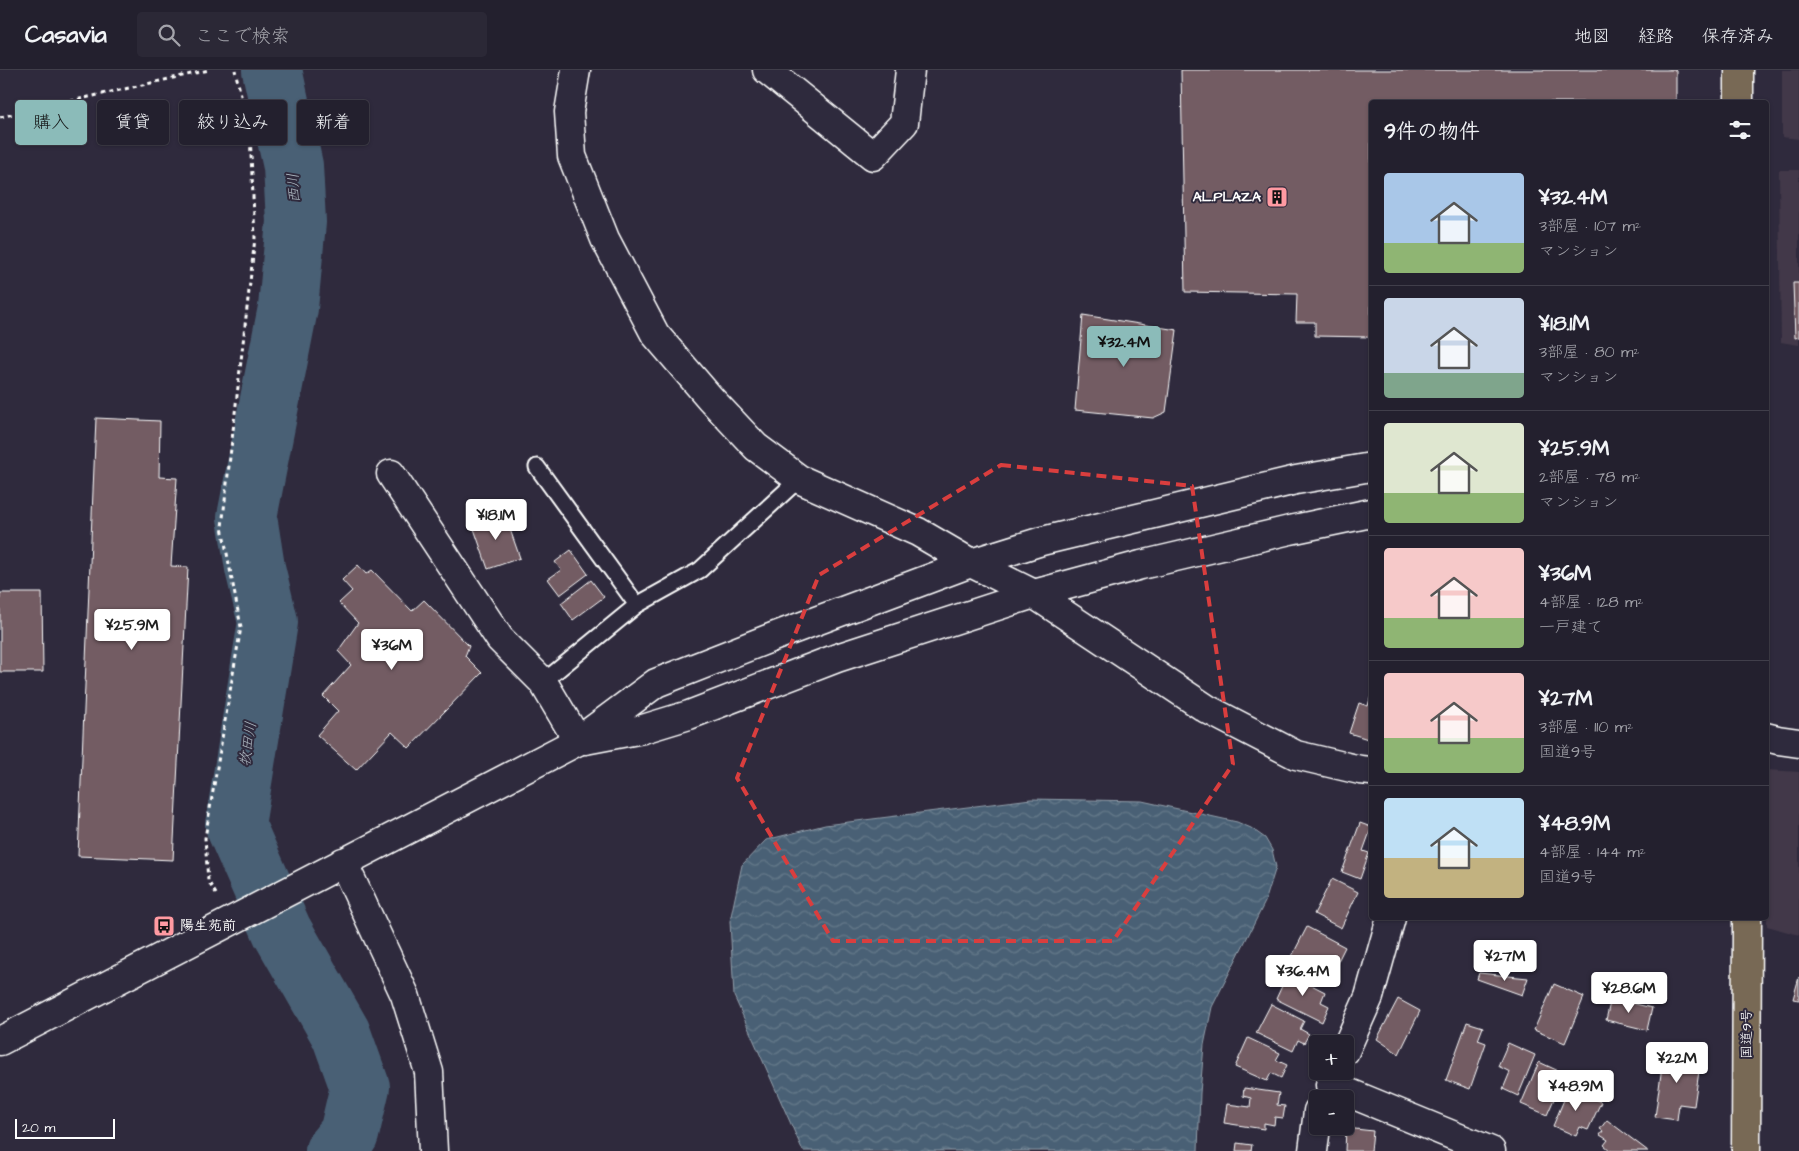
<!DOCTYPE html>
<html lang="ja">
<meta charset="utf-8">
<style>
body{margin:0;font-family:"Architects Daughter","Klee One",sans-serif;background:#2b2836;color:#f1f3f6;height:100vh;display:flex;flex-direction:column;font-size:19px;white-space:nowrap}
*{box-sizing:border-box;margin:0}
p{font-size:16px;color:#a3a3aa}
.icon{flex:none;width:28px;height:28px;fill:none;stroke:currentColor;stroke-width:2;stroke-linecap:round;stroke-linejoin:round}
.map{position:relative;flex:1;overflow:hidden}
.sheet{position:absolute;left:1369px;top:30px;width:400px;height:820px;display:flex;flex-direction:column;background:#23202e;border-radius:5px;box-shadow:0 1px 4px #0004,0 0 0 1px #403e4a}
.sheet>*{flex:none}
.top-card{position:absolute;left:15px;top:30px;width:475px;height:45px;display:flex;gap:10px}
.buttons{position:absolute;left:1309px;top:965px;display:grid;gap:10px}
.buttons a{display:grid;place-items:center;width:45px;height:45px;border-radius:5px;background:#23202e;box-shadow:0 1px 4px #0004,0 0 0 1px #403e4a;font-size:25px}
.scale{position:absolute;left:15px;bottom:12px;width:100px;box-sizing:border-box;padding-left:5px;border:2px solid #fff;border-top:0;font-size:14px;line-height:18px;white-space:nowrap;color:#fff;-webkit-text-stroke:4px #2f2a3d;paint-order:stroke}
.price{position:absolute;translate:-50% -42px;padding:0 11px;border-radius:5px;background:#fff;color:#222;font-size:16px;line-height:32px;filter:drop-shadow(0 1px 2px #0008)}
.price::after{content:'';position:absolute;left:50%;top:30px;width:15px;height:11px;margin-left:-8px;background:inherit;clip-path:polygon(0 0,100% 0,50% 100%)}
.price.active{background:#8bbbb9;color:#111}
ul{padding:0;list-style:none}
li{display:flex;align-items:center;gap:15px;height:125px;padding:0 15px}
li+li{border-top:1px solid #403e4a}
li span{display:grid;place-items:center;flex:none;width:140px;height:100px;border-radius:5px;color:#555}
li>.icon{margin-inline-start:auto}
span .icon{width:60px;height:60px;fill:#fffc;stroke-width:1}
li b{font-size:21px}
h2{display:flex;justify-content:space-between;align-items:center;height:60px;padding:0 15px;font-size:21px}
.tag{padding:0 18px;border-radius:5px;background:#23202e;box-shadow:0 1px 4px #0004,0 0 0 1px #403e4a;font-size:18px;line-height:45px}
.tag.active{background:#8bbbb9;color:#111}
header{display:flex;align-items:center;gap:30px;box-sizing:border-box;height:70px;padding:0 25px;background:#23202e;border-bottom:1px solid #403e4a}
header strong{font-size:24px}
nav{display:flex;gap:28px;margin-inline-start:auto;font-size:18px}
.search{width:350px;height:45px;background:#2b2836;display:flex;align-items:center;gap:12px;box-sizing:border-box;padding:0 18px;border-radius:5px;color:#a3a3aa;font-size:19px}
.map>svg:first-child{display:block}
.built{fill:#433949}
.water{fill:url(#water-waves);stroke:#92a0ac}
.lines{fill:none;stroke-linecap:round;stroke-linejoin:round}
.river{stroke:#4a6175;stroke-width:60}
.building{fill:#735c64;stroke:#fff}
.lane-casing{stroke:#fff;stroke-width:19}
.street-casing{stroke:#fff;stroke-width:31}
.secondary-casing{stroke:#fff;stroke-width:31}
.highway-casing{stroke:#fff;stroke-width:31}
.path{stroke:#fff;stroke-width:3;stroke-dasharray:4 4;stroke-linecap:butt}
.lane{stroke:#2f2a3d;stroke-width:15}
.street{stroke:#2f2a3d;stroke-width:28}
.secondary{stroke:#2f2a3d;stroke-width:28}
.highway{stroke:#786954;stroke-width:28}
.marked{fill:none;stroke:#da3e3e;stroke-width:4;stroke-dasharray:10 6;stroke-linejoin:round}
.labels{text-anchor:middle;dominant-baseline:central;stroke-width:4;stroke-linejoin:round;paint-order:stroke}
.poi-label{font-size:14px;font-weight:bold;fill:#fff;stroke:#2f2a3d;text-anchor:end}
.street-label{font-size:14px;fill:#fff;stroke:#2f2a3d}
.water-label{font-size:15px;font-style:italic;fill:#aeb8c1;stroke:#2f2a3d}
</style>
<header>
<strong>Casavia</strong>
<div class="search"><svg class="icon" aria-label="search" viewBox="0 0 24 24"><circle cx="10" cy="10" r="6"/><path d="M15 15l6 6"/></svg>ここで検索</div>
<nav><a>地図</a><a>経路</a><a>保存済み</a></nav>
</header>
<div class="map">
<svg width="1799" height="1081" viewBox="0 0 1799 1081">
<defs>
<pattern id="water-waves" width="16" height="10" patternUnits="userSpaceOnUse" patternTransform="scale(1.25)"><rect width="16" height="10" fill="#4a6175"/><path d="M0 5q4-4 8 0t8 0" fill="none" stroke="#65798a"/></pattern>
</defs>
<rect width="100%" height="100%" fill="#2f2a3d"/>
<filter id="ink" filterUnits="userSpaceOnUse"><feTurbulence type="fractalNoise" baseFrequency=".02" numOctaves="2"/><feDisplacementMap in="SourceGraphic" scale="10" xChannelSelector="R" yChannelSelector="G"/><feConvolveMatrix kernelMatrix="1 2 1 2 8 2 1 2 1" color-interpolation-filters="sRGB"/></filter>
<g filter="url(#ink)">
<!-- built -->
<g class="built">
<polygon points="1782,0 1799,0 1799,69 1782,67"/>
<polygon points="1779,100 1799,100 1799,275 1781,272"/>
<polygon points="1766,700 1799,702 1799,865 1767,856"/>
</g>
<!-- water -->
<polygon class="water" points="1031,729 1142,731 1237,752 1251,758 1265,768 1272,780 1276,797 1265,832 1212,937 1204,975 1200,1023 1198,1081 803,1081 734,926 730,851 742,795 766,770 825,755"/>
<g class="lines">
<!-- river -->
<polyline class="river" points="272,0 293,96 296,152 288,238 247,447 255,498 268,552 235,755 282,861 341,964 360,1017 349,1064 335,1081"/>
</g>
<!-- building -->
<g class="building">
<polygon points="1181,0 1676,0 1676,32 1371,32 1371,267 1315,266 1315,252 1296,252 1297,224 1185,222"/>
<polygon points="1793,213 1799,213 1799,267 1795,268"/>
<polygon points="1083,245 1177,260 1166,342 1153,348 1075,340"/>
<polygon points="96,348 160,351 159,407 177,408 171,496 188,497 173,790 78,786"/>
<polygon points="504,442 520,488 488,499 472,453"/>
<polygon points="571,480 588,504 560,525 548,509 561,500 555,492"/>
<polygon points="358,495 366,504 372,500 412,541 424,530 469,576 465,586 482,603 409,678 392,662 356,700 317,665 338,641 323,626 351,595 338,581 358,553 339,533 352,521 342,510"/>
<polygon points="591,510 604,527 573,550 561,533"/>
<polygon points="0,523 42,523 43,602 0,602"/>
<polygon points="1371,625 1371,670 1349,663 1359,633 1368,636"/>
<polygon points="1360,753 1371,757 1371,759 1363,781 1369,783 1360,809 1342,802"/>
<polygon points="1332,809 1358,822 1341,858 1314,844"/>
<polygon points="1307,857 1345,877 1329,909 1291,888"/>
<polygon points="1288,903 1325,922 1321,932 1329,936 1322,952 1276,929"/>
<polygon points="1479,903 1528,908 1522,925 1477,909"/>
<polygon points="1799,907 1799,930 1793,929"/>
<polygon points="1554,914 1584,927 1565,973 1534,960"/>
<polygon points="1611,928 1652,938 1647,960 1606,950"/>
<polygon points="1398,929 1420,941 1399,984 1377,969"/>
<polygon points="1271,934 1304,951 1300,959 1309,964 1304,973 1298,970 1293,981 1256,963"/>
<polygon points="1467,952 1483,957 1478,970 1486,973 1470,1019 1446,1010"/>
<polygon points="1248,968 1280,983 1276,990 1287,995 1281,1008 1271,1003 1267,1011 1235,997"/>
<polygon points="1508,973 1535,985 1518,1026 1503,1019 1510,1002 1498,996"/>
<polygon points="1664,982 1701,987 1694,1036 1679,1034 1677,1050 1655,1047"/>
<polygon points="1539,992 1565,1004 1547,1045 1521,1034"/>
<polygon points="1244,1018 1279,1023 1277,1035 1285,1036 1283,1048 1275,1047 1274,1055 1264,1053 1264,1059 1224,1053 1227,1034 1250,1037 1251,1028 1243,1026"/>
<polygon points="1569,1018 1601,1032 1588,1060 1580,1057 1576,1066 1553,1056"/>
<polygon points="1607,1050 1648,1081 1611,1081 1604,1075 1608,1070 1600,1065 1603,1061 1600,1059"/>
<polygon points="1346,1058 1373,1061 1371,1081 1345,1081"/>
<polygon points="1237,1073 1252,1075 1251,1081 1236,1081"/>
</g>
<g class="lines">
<!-- lane casing -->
<g class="lane-casing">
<g id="lane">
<polyline points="537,397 637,535"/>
<polyline points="543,612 637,535 700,500 799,409"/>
</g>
</g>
<!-- street casing -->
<g class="street-casing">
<g id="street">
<polyline points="576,0 569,42 572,86 605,169 655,264 710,328 756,377 799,409 918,462 971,493 1034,524 1207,639 1296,685 1360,700 1371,701"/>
<polyline points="767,0 873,86 904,53 910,0"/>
<polyline points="391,404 500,569 543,612 578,671"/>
<polyline points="1766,667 1778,670 1799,673"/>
<polyline points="343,792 405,925 429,1002 433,1081"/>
<polyline points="1345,981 1369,927 1391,848"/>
<polyline points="1330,1015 1491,1081"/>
<polyline points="1313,1081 1318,1041"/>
</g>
</g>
<!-- secondary casing -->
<g class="secondary-casing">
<g id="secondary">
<polyline points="585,670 643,659 689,645 837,588 1034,524 1141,495 1290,460 1371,443"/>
<polyline points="0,971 578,671 656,613 773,567 971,493 1042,471 1296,410 1371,397"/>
</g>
</g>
<!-- highway casing -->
<g class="highway-casing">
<g id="highway">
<polyline points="1739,0 1739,32"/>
<polyline points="1746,1081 1747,848"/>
</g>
</g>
<!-- path -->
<g class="path">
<polyline points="0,47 209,0"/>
<polyline points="216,824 208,811 205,768 241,557 222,457 255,168 250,64 235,0"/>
</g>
<!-- lane -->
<use href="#lane" class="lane"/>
<!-- street -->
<use href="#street" class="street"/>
<!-- secondary -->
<use href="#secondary" class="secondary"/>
<!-- highway -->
<use href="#highway" class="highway"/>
</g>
</g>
<!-- marked area -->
<path class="marked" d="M 1001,395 L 1192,416 L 1233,694 L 1113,871 L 833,871 L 737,708 L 819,505 Z"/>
<!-- icons -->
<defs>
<g id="building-square" transform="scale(1.125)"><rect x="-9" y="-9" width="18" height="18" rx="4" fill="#ff9aa2" stroke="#2f2a3d"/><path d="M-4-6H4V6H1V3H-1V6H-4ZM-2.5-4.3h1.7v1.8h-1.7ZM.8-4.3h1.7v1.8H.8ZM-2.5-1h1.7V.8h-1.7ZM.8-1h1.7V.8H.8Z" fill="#111"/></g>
<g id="bus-square" transform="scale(1.125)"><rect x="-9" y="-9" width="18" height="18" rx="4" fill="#ff9aa2" stroke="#2f2a3d"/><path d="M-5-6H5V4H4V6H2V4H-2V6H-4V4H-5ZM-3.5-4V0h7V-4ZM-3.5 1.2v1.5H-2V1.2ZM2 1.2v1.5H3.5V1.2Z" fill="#111"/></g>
</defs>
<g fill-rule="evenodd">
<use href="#building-square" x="1277" y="127"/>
<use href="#bus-square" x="164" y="856"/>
</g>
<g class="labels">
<!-- poi labels -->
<g class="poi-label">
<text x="1261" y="127">AL.PLAZA</text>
<text x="180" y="856" text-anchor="start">陽生苑前</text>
</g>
<!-- street labels -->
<g class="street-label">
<text transform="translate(1747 964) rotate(-90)">国道9号</text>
</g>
<!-- water labels -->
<g class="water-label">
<text transform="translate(294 118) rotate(-94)">西川</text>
<text transform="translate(248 674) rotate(-81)">牧田川</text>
</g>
</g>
</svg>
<div class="buttons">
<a>+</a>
<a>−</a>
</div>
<div class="scale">20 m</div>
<b class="price active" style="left:1124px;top:298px">¥32.4M</b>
<b class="price" style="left:496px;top:471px">¥18.1M</b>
<b class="price" style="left:132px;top:581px">¥25.9M</b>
<b class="price" style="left:392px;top:601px">¥36M</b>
<b class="price" style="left:1505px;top:912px">¥27M</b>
<b class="price" style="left:1303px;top:927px">¥36.4M</b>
<b class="price" style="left:1629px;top:944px">¥28.6M</b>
<b class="price" style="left:1677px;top:1014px">¥22M</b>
<b class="price" style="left:1576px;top:1042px">¥48.9M</b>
<div class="top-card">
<a class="tag active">購入</a>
<a class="tag">賃貸</a>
<a class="tag">絞り込み</a>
<a class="tag">新着</a>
</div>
<section class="sheet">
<h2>9件の物件<svg class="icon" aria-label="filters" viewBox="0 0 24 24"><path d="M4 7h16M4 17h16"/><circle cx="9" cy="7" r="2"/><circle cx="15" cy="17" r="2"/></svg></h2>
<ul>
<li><span style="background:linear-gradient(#a9c7e8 70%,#8fb573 0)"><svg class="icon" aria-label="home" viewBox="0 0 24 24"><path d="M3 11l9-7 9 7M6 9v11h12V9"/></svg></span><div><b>¥32.4M</b><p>3部屋 · 107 m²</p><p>マンション</p></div></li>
<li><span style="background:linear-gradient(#c9d6e8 75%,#7fa58c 0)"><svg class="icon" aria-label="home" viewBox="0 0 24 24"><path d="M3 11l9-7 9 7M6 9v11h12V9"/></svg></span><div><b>¥18.1M</b><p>3部屋 · 80 m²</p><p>マンション</p></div></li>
<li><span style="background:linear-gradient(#dfe7d0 70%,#8fb573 0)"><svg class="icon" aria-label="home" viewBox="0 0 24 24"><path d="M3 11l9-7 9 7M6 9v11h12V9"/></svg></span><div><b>¥25.9M</b><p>2部屋 · 78 m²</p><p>マンション</p></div></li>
<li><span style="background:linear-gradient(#f6c9c9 70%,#8fb573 0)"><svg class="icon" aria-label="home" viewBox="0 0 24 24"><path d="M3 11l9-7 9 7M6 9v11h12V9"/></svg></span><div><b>¥36M</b><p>4部屋 · 128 m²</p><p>一戸建て</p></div></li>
<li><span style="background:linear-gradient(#f6c9c9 65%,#8fb573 0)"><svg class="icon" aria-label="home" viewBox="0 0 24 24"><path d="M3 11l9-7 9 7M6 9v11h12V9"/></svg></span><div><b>¥27M</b><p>3部屋 · 110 m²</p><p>国道9号</p></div></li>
<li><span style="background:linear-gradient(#bfe0f5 60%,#c2b280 0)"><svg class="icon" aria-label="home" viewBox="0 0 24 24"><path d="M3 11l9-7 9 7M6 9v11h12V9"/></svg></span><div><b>¥48.9M</b><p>4部屋 · 144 m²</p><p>国道9号</p></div></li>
</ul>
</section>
</div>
